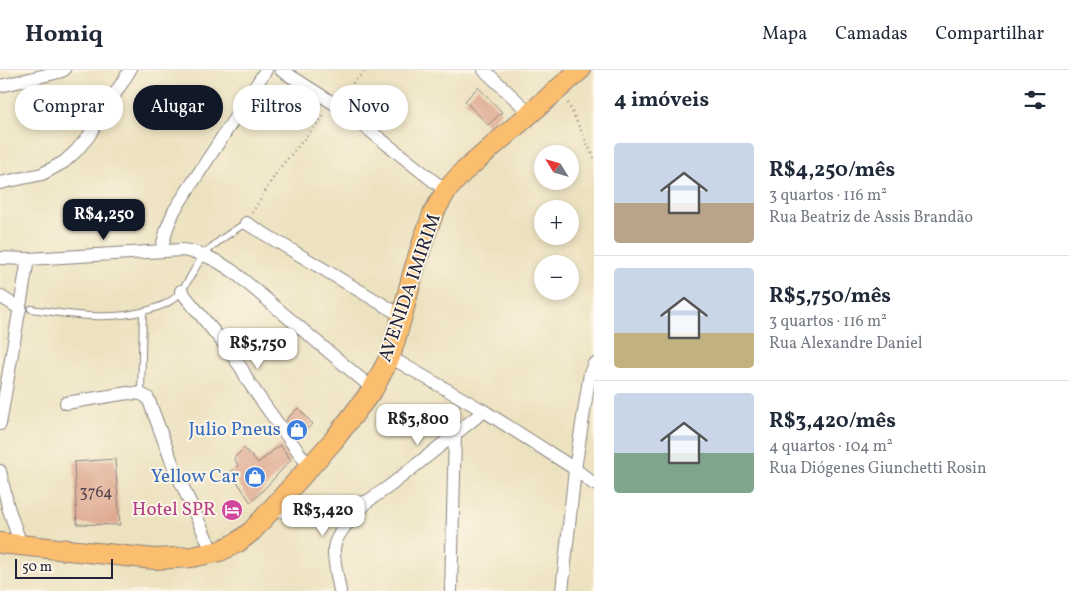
<!DOCTYPE html>
<html lang="pt">
<meta charset="utf-8">
<style>
body{margin:0;font-family:Vollkorn,serif;background:#f6f6f7;color:#1f2937;height:100vh;display:flex;flex-direction:column;font-size:19px;white-space:nowrap}
*{box-sizing:border-box;margin:0}
p{font-size:16px;color:#747a83}
.icon{flex:none;width:28px;height:28px;fill:none;stroke:currentColor;stroke-width:2;stroke-linecap:round;stroke-linejoin:round}
.map{position:relative;flex:1;overflow:hidden}
.details{display:flex;flex-direction:column;background:#fff;width:475px}
.details>*{flex:none}
.guide{position:absolute;left:15px;top:15px;width:475px;height:45px;display:flex;gap:10px}
.needle{width:32px;rotate:307deg}
.tools{position:absolute;left:534px;top:75px;display:grid;gap:10px}
.tools a{display:grid;place-items:center;width:45px;height:45px;border-radius:50%;background:#fff;box-shadow:0 2px 8px #0003;font-size:25px}
.scale{position:absolute;left:15px;bottom:12px;width:98px;box-sizing:border-box;padding-left:5px;border:2px solid #22223b;border-top:0;font-size:14px;line-height:18px;white-space:nowrap;color:#22223b;-webkit-text-stroke:4px #fcf5e5;paint-order:stroke}
.price{position:absolute;translate:-50% -42px;padding:0 11px;border-radius:10px;background:#fff;color:#222;font-size:16px;line-height:32px;filter:drop-shadow(0 1px 2px #0008)}
.price::after{content:'';position:absolute;left:50%;top:30px;width:15px;height:11px;margin-left:-8px;background:inherit;clip-path:polygon(0 0,100% 0,50% 100%)}
.price.selected{background:#111827;color:#fff}
ul{padding:0;list-style:none}
li{display:flex;align-items:center;gap:15px;height:125px;padding:0 20px}
li+li{border-top:1px solid #e0e1e3}
li span{display:grid;place-items:center;flex:none;width:140px;height:100px;border-radius:5px;color:#555}
li>.icon{margin-inline-start:auto}
span .icon{width:60px;height:60px;fill:#fffc;stroke-width:1}
li b{font-size:21px}
h2{display:flex;justify-content:space-between;align-items:center;height:60px;padding:0 20px;font-size:21px}
.chip{padding:0 18px;border-radius:22px;background:#fff;box-shadow:0 2px 8px #0003;font-size:18px;line-height:45px}
.chip.selected{background:#111827;color:#fff}
header{display:flex;align-items:center;gap:30px;box-sizing:border-box;height:70px;padding:0 25px;background:#fff;border-bottom:1px solid #e0e1e3}
header strong{font-size:24px}
nav{display:flex;gap:28px;margin-inline-start:auto;font-size:18px}
main{display:flex;flex:1;min-height:0}
.map>svg:first-child{display:block}
.building{fill:#dfaa92}
.lines{fill:none;stroke-linecap:round;stroke-linejoin:round}
.lane-casing{stroke:#88827e;stroke-width:8}
.street-casing{stroke:#88827e;stroke-width:14}
.primary-casing{stroke:#88827e;stroke-width:22}
.path{stroke:#88827e;stroke-width:2.5;stroke-dasharray:1 4;stroke-linecap:butt}
.lane{stroke:#fff;stroke-width:6}
.street{stroke:#fff;stroke-width:12}
.primary{stroke:#fbbd6e;stroke-width:20}
.labels{text-anchor:middle;dominant-baseline:central;stroke-width:4;stroke-linejoin:round;paint-order:stroke}
.number-label{font-size:16px;fill:#514451}
.street-label{font-size:19px;fill:#22223b;stroke:#fcf5e5}
.shop-label{font-size:19px;fill:#366cbe;stroke:#fcf5e5;text-anchor:end}
.hotel-label{font-size:19px;fill:#b23c85;stroke:#fcf5e5;text-anchor:end}
</style>
<header>
<strong>Homiq</strong>
<nav><a>Mapa</a><a>Camadas</a><a>Compartilhar</a></nav>
</header>
<main>
<div class="map">
<svg width="594" height="521" viewBox="0 0 594 521">
<rect width="100%" height="100%" fill="#fcf5e5"/>
<filter id="ink" filterUnits="userSpaceOnUse"><feTurbulence type="fractalNoise" baseFrequency=".02" numOctaves="2"/><feDisplacementMap in="SourceGraphic" scale="10" xChannelSelector="R" yChannelSelector="G"/><feConvolveMatrix kernelMatrix="1 2 1 2 8 2 1 2 1" color-interpolation-filters="sRGB"/></filter>
<filter id="wash" filterUnits="userSpaceOnUse"><feTurbulence type="fractalNoise" baseFrequency=".0096" numOctaves="4" result="noise"/><feDisplacementMap in="SourceGraphic" scale="20" xChannelSelector="R" yChannelSelector="G"/><feGaussianBlur stdDeviation="1.12" result="paint"/><feColorMatrix in="noise" values="0 0 0 0 0 0 0 0 0 0 0 0 0 0 0 0 0 1.4 0 .05"/><feComposite in="paint" operator="in"/></filter>
<g filter="url(#wash)">
<rect width="100%" height="100%" fill="#ede2c0"/>
<g id="blocks">
<!-- building -->
<g class="building">
<polygon points="478,17 502,42 488,55 465,31"/>
<polygon points="298,338 313,354 298,367 286,350"/>
<polygon points="280,375 291,390 251,433 231,402 238,395 234,388 244,378 258,393"/>
<polygon points="115,389 120,455 77,454 74,392"/>
</g>
</g>
</g>
<g filter="url(#ink)">
<use href="#blocks" fill-opacity="0" stroke="#88827e" stroke-width="1"/>
<g class="lines">
<!-- lane casing -->
<g class="lane-casing">
<g id="lane">
<path d="M 31,239 C 73,245 111,252 152,239 C 164,235 174,231 181,221 C 190,210 195,196 204,185 C 215,172 231,162 246,153"/>
<polyline points="141,324 143,242"/>
</g>
</g>
<!-- street casing -->
<g class="street-casing">
<g id="street">
<polyline points="281,0 333,33 369,60 446,121"/>
<polyline points="484,0 530,43"/>
<polyline points="0,16 59,2 64,0"/>
<polyline points="0,113 42,104 64,92 76,81 88,67 130,0"/>
<polyline points="246,153 402,246"/>
<polyline points="161,181 167,158 174,141 266,0"/>
<path d="M 0,188 L 28,189 L 182,180 C 202,182 218,191 234,202 L 373,319"/>
<polyline points="181,221 224,274 242,299 248,311 261,330 310,398"/>
<polyline points="0,226 20,239"/>
<polyline points="390,287 484,341 575,399 594,414"/>
<polyline points="66,333 128,323 141,324 148,328 173,395 213,483"/>
<polyline points="0,354 28,189"/>
<polyline points="0,401 8,437 21,475"/>
<polyline points="274,438 297,446 330,440 368,431 391,415 484,341"/>
<path d="M 340,521 C 338,510 333,489 334,478 C 336,462 357,444 368,431"/>
<polyline points="451,521 455,365"/>
<polyline points="562,521 575,399 590,303 594,294"/>
</g>
</g>
<!-- primary casing -->
<g class="primary-casing">
<polyline id="primary" points="0,473 155,489 192,487 220,481 238,472 252,461 333,371 373,319 390,287 402,246 413,203 424,168 433,144 446,121 462,103 580,0"/>
</g>
<!-- path -->
<g class="path">
<polyline points="342,24 366,0"/>
<polyline points="568,33 594,88"/>
<polyline points="252,143 278,100 326,43"/>
</g>
<!-- lane -->
<use href="#lane" class="lane"/>
<!-- street -->
<use href="#street" class="street"/>
<!-- primary -->
<use href="#primary" class="primary"/>
</g>
</g>
<!-- icons -->
<defs>
<g id="shop-disc" transform="scale(1.125)"><circle r="9.5" fill="#3f7fe0" stroke="#fcf5e5"/><path d="M-5-2.5h2.3a2.7 3.5 0 0 1 5.4 0H5L5.5 6h-11ZM-1.5-2.5h3a1.5 2.3 0 0 0-3 0Z" fill="#fff"/></g>
<g id="hotel-disc" transform="scale(1.125)"><circle r="9.5" fill="#d1479c" stroke="#fcf5e5"/><path d="M-6-4.5h1.5V1H6V5H4.5V3h-9V5H-6ZM-4 0a1.8 1.8 0 1 1 3.6 0ZM.5 0V-2.5h3Q6-2.5 6 0Z" fill="#fff"/></g>
</defs>
<g fill-rule="evenodd">
<use href="#shop-disc" x="297" y="360"/>
<use href="#shop-disc" x="255" y="407"/>
<use href="#hotel-disc" x="232" y="440"/>
</g>
<g class="labels">
<!-- number labels -->
<g class="number-label">
<text x="96" y="423">3764</text>
</g>
<!-- street labels -->
<g class="street-label">
<text transform="translate(410 218) rotate(-71)">AVENIDA IMIRIM</text>
</g>
<!-- shop labels -->
<g class="shop-label">
<text x="281" y="360">Julio Pneus</text>
<text x="239" y="407">Yellow Car</text>
</g>
<!-- hotel labels -->
<g class="hotel-label">
<text x="216" y="440">Hotel SPR</text>
</g>
</g>
</svg>
<div class="tools">
<a><svg class="needle" viewBox="-14 -14 28 28"><path d="M0-13l5 13h-10z" fill="#e53935"/><path d="M0 13l5-13h-10z" fill="#747a83"/></svg></a>
<a>+</a>
<a>−</a>
</div>
<div class="scale">50 m</div>
<b class="price selected" style="left:104px;top:171px">R$4,250</b>
<b class="price" style="left:258px;top:300px">R$5,750</b>
<b class="price" style="left:418px;top:376px">R$3,800</b>
<b class="price" style="left:323px;top:467px">R$3,420</b>
<div class="guide">
<a class="chip">Comprar</a>
<a class="chip selected">Alugar</a>
<a class="chip">Filtros</a>
<a class="chip">Novo</a>
</div>
</div>
<section class="details">
<h2>4 imóveis<svg class="icon" aria-label="filters" viewBox="0 0 24 24"><path d="M4 7h16M4 17h16"/><circle cx="9" cy="7" r="2"/><circle cx="15" cy="17" r="2"/></svg></h2>
<ul>
<li><span style="background:linear-gradient(#c9d6e8 60%,#b9a48a 0)"><svg class="icon" aria-label="home" viewBox="0 0 24 24"><path d="M3 11l9-7 9 7M6 9v11h12V9"/></svg></span><div><b>R$4,250/mês</b><p>3 quartos · 116 m²</p><p>Rua Beatriz de Assis Brandão</p></div></li>
<li><span style="background:linear-gradient(#c9d6e8 65%,#c2b280 0)"><svg class="icon" aria-label="home" viewBox="0 0 24 24"><path d="M3 11l9-7 9 7M6 9v11h12V9"/></svg></span><div><b>R$5,750/mês</b><p>3 quartos · 116 m²</p><p>Rua Alexandre Daniel</p></div></li>
<li><span style="background:linear-gradient(#c9d6e8 60%,#7fa58c 0)"><svg class="icon" aria-label="home" viewBox="0 0 24 24"><path d="M3 11l9-7 9 7M6 9v11h12V9"/></svg></span><div><b>R$3,420/mês</b><p>4 quartos · 104 m²</p><p>Rua Diógenes Giunchetti Rosin</p></div></li>
</ul>
</section>
</main>
